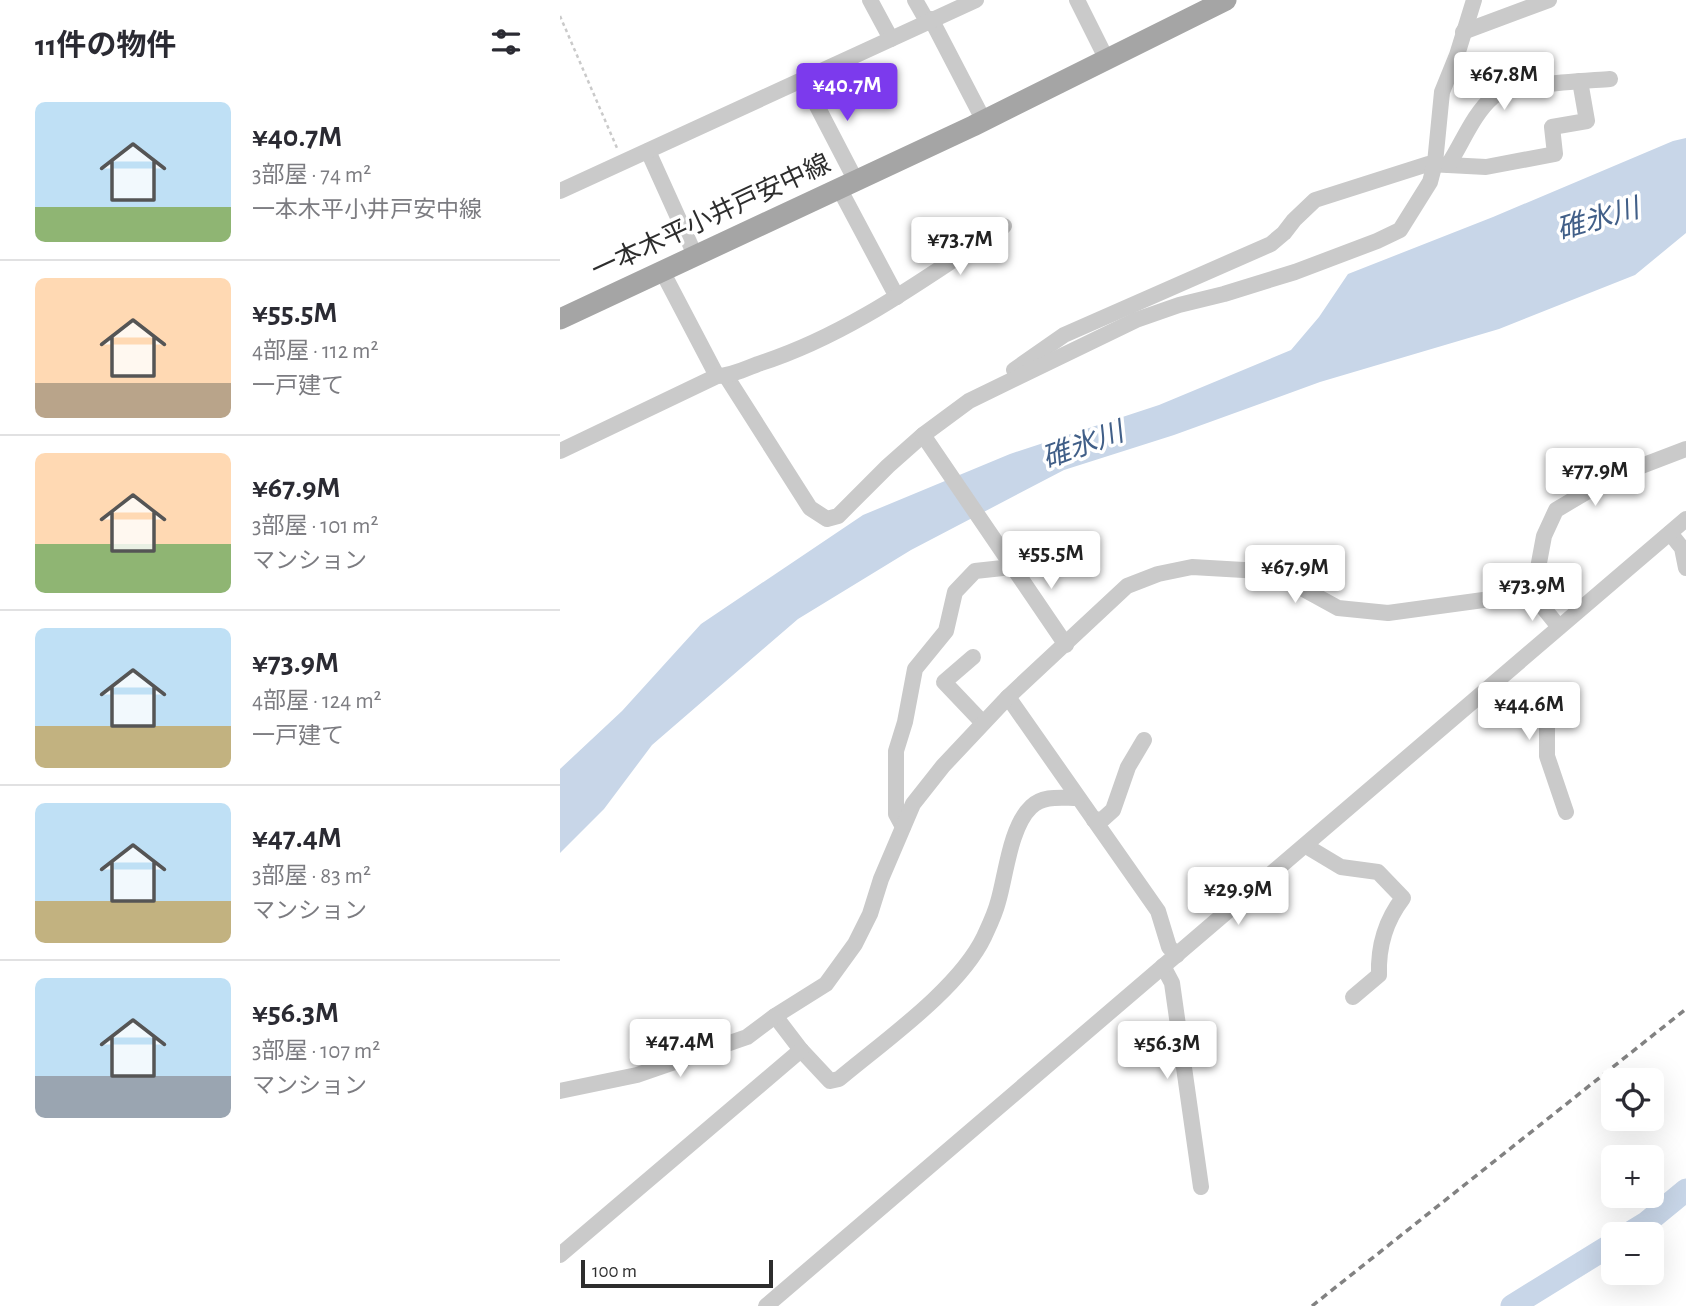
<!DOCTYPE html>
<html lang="ja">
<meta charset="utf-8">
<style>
body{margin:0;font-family:"Alegreya Sans","Noto Sans JP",sans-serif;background:#f7f7f7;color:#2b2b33;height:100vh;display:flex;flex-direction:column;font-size:26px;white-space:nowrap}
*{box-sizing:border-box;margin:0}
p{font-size:23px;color:#7c7c81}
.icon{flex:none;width:38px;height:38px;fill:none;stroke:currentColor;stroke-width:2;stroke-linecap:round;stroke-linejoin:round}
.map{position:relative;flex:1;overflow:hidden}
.drawer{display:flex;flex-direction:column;background:#fff;width:560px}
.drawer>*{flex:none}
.buttons{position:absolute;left:1041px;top:1068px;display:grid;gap:14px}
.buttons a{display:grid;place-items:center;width:63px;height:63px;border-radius:10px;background:#fff;box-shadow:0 7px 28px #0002;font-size:35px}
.scale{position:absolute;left:21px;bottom:18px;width:192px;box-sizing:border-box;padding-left:7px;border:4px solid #2d2d2d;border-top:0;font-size:19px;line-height:24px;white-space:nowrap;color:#2d2d2d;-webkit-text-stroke:5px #fff;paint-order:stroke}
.price{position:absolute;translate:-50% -60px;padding:0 16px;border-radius:7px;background:#fff;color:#222;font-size:23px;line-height:46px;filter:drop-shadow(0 2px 4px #0008)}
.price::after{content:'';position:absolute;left:50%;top:42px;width:21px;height:16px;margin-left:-10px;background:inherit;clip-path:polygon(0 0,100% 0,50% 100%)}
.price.selected{background:#7c3aed;color:#fff}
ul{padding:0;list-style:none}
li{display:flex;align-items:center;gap:21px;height:175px;padding:0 35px}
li+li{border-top:2px solid #e1e1e2}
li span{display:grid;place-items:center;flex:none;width:196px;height:140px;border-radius:10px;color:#555}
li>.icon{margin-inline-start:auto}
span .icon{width:84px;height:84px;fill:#fffc;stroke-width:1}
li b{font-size:30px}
h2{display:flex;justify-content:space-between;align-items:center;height:84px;padding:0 35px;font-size:30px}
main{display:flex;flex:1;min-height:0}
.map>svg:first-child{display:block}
.water{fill:#c8d6e8}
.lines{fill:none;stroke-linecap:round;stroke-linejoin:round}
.river{stroke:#c8d6e8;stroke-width:23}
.path{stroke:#cacaca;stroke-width:2.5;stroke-dasharray:3.5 3.5;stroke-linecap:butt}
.minor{stroke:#cacaca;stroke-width:16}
.major{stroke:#a5a5a5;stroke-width:21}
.rail{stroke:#828282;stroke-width:3.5;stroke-dasharray:7 5;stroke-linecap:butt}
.labels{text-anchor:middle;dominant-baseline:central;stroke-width:7;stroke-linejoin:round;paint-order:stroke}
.street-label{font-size:26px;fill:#2d2d2d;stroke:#fff}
.water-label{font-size:28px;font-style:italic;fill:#415f88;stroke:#fff}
</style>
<main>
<section class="drawer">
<h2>11件の物件<svg class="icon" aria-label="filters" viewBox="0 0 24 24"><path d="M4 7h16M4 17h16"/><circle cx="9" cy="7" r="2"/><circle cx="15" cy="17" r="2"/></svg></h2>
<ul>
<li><span style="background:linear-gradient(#bfe0f5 75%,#8fb573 0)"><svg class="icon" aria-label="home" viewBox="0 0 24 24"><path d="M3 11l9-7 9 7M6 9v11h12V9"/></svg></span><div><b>¥40.7M</b><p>3部屋 · 74 m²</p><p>一本木平小井戸安中線</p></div></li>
<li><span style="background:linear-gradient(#ffd9b3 75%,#b9a48a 0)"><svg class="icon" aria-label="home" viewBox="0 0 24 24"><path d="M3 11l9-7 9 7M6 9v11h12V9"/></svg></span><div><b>¥55.5M</b><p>4部屋 · 112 m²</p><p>一戸建て</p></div></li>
<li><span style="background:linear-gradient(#ffd9b3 65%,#8fb573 0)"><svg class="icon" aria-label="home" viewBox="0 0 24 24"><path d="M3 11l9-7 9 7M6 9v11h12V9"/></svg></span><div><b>¥67.9M</b><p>3部屋 · 101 m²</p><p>マンション</p></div></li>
<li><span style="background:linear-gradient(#bfe0f5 70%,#c2b280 0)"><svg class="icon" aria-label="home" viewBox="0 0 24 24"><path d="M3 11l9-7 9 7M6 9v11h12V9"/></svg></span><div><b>¥73.9M</b><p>4部屋 · 124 m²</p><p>一戸建て</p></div></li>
<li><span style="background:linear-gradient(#bfe0f5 70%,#c2b280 0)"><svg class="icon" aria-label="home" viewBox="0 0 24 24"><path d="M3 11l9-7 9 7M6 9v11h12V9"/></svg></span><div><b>¥47.4M</b><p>3部屋 · 83 m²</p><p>マンション</p></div></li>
<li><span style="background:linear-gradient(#bfe0f5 70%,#9aa5b1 0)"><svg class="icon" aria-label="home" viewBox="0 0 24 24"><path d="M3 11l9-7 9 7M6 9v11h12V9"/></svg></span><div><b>¥56.3M</b><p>3部屋 · 107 m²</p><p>マンション</p></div></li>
</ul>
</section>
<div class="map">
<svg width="1126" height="1306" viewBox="0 0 1126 1306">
<rect width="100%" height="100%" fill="#fff"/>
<!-- water -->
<polygon class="water" points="1126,138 1126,233 1075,275 939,329 760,382 614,435 504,470 351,550 238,619 92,745 44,809 0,853 0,769 62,711 141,624 303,515 450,454 599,405 731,350 759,317 788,274 933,217 1113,141"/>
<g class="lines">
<!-- river -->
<g class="river">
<polyline points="1068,1234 1086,1223 1126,1190"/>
<polyline points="952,1306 1054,1243"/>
</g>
<!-- path -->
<polyline class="path" points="0,16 57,148"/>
<!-- minor -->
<g class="minor">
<polyline points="310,0 331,39"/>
<polyline points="355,0 367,21"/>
<polyline points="517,0 547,60"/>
<polyline points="371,19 424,121"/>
<polyline points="903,32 989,0"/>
<polyline points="244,81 296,181"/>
<polyline points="88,151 135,255"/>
<polyline points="888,165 926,167 995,154 992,127 1027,121 1020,81"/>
<polyline points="279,188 337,297"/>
<polyline points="0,191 416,0"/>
<polyline points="102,271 157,376"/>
<path d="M 454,370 L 504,335 L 711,244 L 724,233 L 734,220 L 755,200 L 868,164 L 888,165 C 902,144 913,114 933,97 C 949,84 1027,81 1050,79"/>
<polyline points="166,376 250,508 267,519 278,516 328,466 363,435 409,401 576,320 619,305 664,294 735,272 817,241 840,230 870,182 875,163 882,92 897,55 914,0"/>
<polyline points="363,435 506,645"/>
<path d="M 0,451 L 157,376 C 171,376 185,369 198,364 C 289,335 365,278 444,226"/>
<polyline points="1110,533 1122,548 1126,568"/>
<polyline points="999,627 973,595 984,536 996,510 1050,478 1126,449"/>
<polyline points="413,657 384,682 423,723"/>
<polyline points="923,694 938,704 987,712 987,756 1006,812"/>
<polyline points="448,697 598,911 609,947 617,955"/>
<polyline points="534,820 543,819 553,810 568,767 584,740"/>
<polyline points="343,827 336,814 336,751 345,722 355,669 386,631 395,592 415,571 452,567"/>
<path d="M 746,846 L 781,867 L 818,872 L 843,898 C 826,920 818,947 819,975 L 793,997"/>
<polyline points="603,966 612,983 641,1187"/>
<path d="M 215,1016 L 241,1050 L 270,1081 L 279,1079 C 323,1042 399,989 424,937 C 429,926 435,914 438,902 C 446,875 450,827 471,807 C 483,795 501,798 517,798"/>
<polyline points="0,1091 77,1075 187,1037 215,1016 266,984 295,944 310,914 321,879 353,804 383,766 448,697 567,586 598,574 632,567 701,571 727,580 778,608 828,613 960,595 973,595"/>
<polyline points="0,1255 241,1050"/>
<polyline points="206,1306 1126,519"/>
</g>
<!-- major -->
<polyline class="major" points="0,319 413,126 666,0"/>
<!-- rail -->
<polyline class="rail" points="752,1306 1126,1009"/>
</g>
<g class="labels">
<!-- street labels -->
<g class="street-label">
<text transform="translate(151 217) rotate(-25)">一本木平小井戸安中線</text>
</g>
<!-- water labels -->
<g class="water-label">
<text transform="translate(1038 220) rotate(-16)">碓氷川</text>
<text transform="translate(523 446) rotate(-20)">碓氷川</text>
</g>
</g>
</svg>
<div class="buttons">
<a><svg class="icon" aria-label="locate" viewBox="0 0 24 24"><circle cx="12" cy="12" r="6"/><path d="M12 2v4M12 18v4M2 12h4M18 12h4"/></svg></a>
<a>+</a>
<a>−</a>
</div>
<div class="scale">100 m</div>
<b class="price" style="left:944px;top:112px">¥67.8M</b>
<b class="price selected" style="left:287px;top:123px">¥40.7M</b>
<b class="price" style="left:400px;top:277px">¥73.7M</b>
<b class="price" style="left:1035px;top:508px">¥77.9M</b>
<b class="price" style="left:491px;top:591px">¥55.5M</b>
<b class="price" style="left:735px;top:605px">¥67.9M</b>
<b class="price" style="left:972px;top:623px">¥73.9M</b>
<b class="price" style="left:969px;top:742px">¥44.6M</b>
<b class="price" style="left:678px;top:927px">¥29.9M</b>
<b class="price" style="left:120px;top:1079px">¥47.4M</b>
<b class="price" style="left:607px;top:1081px">¥56.3M</b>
</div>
</main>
